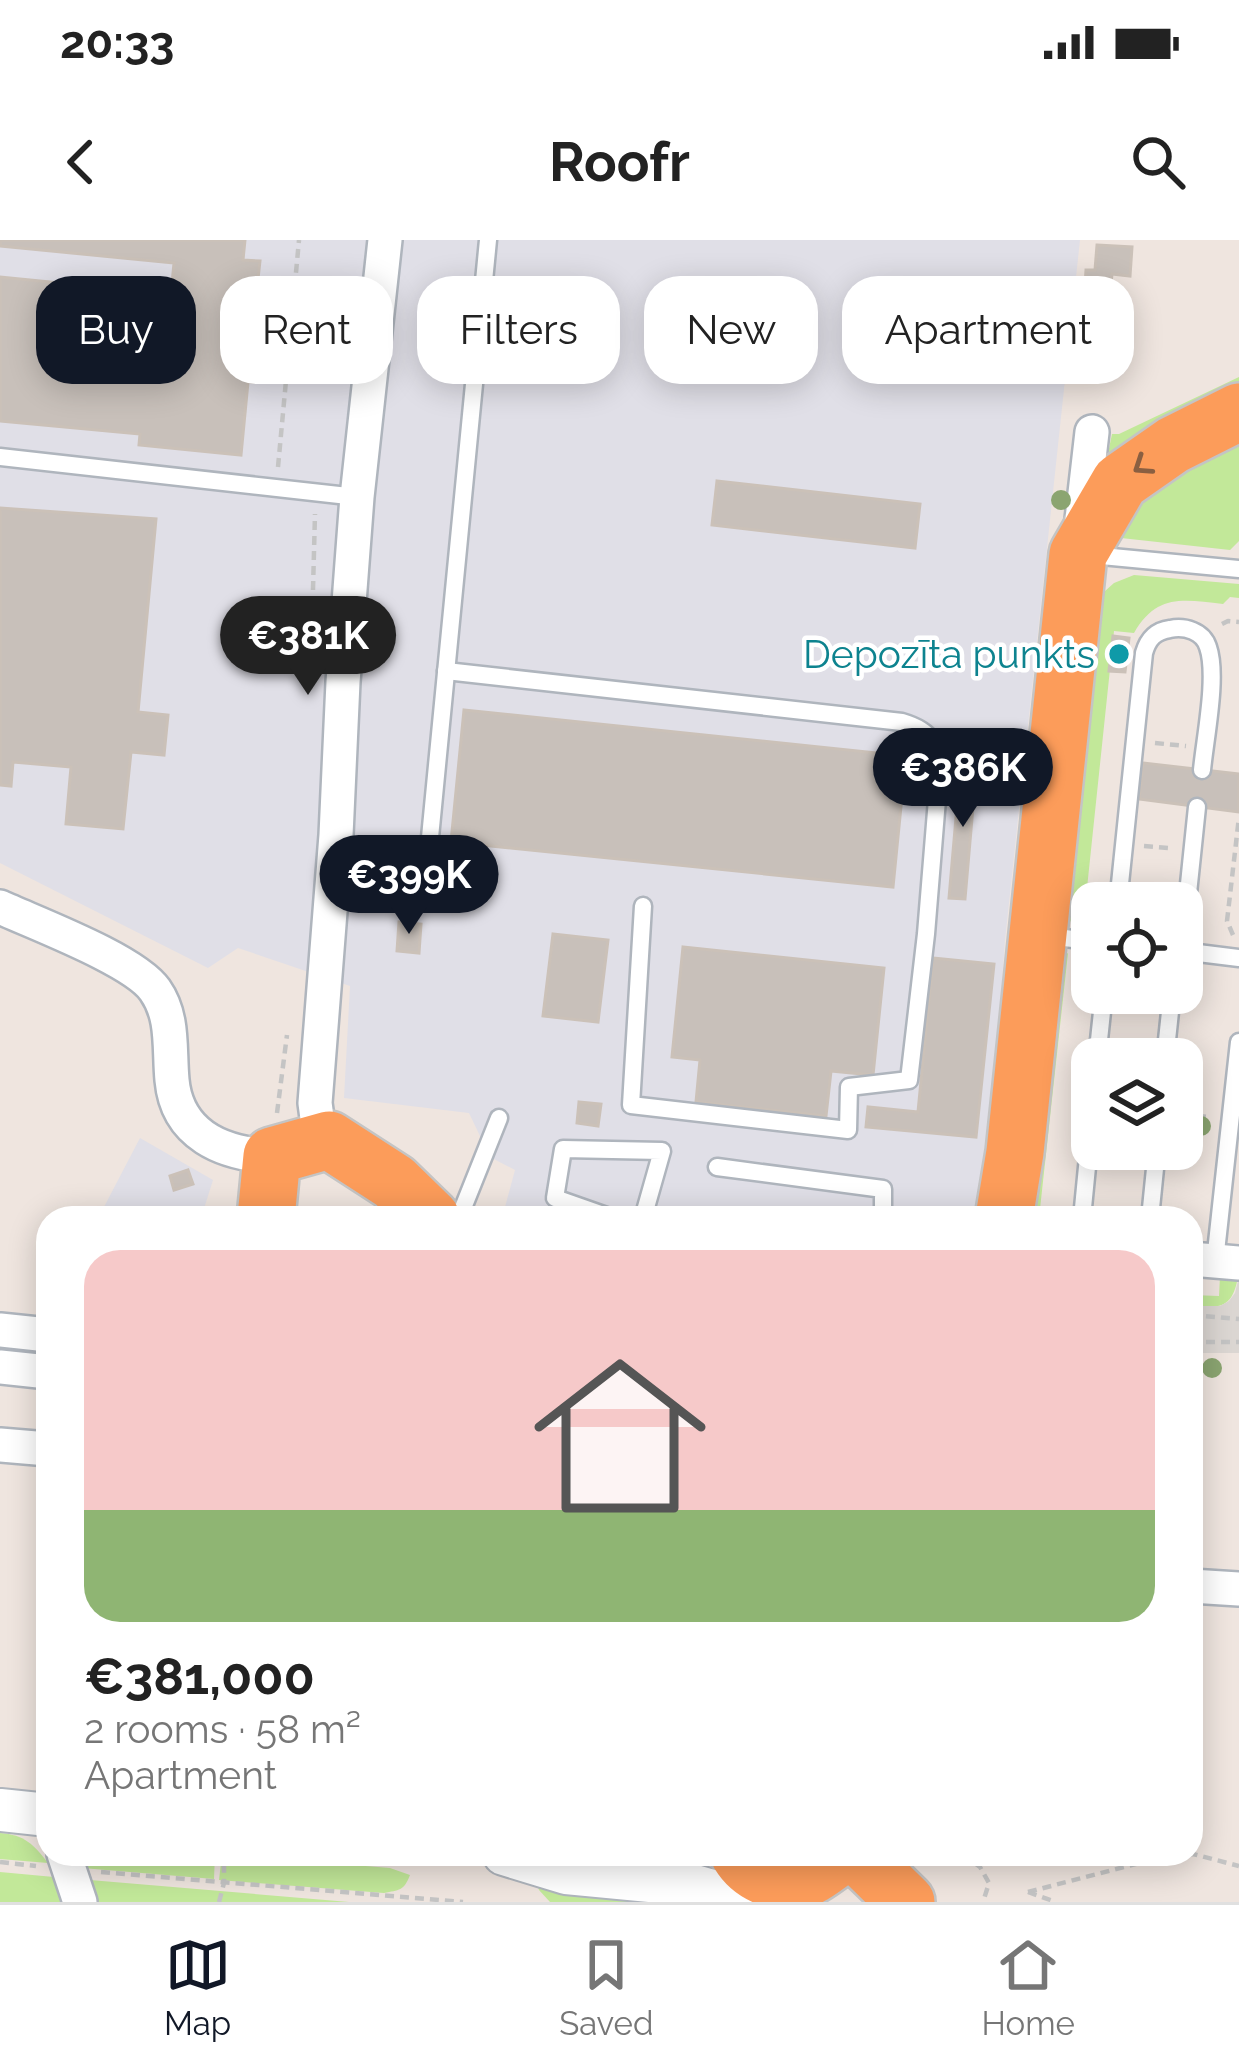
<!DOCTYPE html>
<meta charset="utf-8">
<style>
body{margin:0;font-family:Raleway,sans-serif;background:#f6f6f6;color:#222;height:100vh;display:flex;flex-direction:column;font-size:45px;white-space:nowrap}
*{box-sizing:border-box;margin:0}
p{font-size:39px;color:#767676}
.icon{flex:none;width:66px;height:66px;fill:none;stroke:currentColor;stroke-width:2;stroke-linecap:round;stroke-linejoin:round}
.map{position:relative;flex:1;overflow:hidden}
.panel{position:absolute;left:36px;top:966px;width:1167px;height:660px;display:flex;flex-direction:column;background:#fff;border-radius:36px;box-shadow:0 6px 30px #0003}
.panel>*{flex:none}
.guide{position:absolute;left:36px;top:36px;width:1167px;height:108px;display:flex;gap:24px}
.tools{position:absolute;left:1071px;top:642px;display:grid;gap:24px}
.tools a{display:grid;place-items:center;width:132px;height:132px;border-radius:24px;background:#fff;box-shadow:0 6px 30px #0003;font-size:60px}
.price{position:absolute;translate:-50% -102px;padding:0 27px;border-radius:42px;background:#111827;color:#fff;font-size:39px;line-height:78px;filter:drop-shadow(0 3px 6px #0008)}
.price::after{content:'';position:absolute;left:50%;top:72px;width:36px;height:27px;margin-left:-18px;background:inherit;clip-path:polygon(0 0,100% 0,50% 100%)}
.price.current{background:#222;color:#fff}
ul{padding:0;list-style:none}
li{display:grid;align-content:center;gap:24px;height:636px;padding:0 48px}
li+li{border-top:3px solid #e0e0e0}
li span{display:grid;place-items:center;height:372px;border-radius:36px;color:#555}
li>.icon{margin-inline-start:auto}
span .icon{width:216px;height:216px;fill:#fffc;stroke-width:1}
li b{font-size:51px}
.pill{padding:0 42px;border-radius:36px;background:#fff;box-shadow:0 6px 30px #0003;font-size:42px;line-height:108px}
.pill.current{background:#111827;color:#fff}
.status{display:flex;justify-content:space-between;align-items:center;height:84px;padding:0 60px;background:#fff;direction:ltr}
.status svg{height:33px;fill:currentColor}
header{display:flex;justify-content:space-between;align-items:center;height:156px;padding:0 48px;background:#fff;font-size:54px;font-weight:700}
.tabs{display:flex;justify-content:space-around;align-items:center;height:168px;border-top:3px solid #e0e0e0;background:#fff;font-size:33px;color:#767676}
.tabs a{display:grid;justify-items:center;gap:6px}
.tabs .current{color:#111827}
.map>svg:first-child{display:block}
.industrial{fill:#e0dfe7}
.green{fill:#c2e899}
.plaza{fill:#dbd6d2}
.building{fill:#c8c0ba;stroke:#cbc1b8;stroke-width:3}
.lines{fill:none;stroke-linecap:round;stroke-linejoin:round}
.service-casing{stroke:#afb5bd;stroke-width:21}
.minor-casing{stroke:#afb5bd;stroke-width:38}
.tertiary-casing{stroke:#afb5bd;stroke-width:46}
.trunk-casing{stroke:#c4c4c4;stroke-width:62}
.path{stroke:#c4c4c4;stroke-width:4.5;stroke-dasharray:9 6;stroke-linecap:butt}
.service{stroke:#fff;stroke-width:16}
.minor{stroke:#fff;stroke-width:33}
.tertiary{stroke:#fff;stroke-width:42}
.trunk{stroke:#fc9c5a;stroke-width:57}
.tree{fill:#8ba571}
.oneway{stroke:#8a5f41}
.culture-dot{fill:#0f9aa8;stroke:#fff;stroke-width:4.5}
.labels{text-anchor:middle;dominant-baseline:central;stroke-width:9;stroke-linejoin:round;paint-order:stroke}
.culture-label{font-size:39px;fill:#0d838f;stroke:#fff;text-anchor:end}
</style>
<div class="status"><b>20:33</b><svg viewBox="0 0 49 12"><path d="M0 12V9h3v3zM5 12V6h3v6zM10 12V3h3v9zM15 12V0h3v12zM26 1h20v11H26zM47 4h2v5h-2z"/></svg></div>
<header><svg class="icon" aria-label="back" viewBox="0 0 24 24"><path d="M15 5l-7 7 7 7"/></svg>Roofr<svg class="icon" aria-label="search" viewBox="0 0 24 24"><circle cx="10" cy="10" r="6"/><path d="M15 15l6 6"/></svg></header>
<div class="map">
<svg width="1239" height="1662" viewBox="0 0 1239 1662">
<rect width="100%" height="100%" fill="#efe5df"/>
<!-- industrial -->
<g class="industrial">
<polygon points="0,0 1080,0 1005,700 985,978 533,978 505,967 515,930 490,917 469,873 344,858 350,746 238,708 208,728 0,623"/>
<polygon points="140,898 213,940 201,978 124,978 104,967"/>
</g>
<!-- green -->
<g class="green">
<polygon points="1239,137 1239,301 1230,310 1112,297 1097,267 1112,194 1119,194"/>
<path d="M 1134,335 L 1239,344 L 1239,358 L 1230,357 L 1223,364 C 1184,360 1157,353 1134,393 L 1114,391 L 1085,667 L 1092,669 L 1092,678 L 1073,676 L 1070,682 L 1060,675 L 1095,360 L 1114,343 Z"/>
<polygon points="1068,713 1039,978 1023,978 1058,719"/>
<path d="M 1220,1036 L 1238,1037 C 1232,1069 1220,1068 1191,1066 L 1191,1055 L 1219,1056 Z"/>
<path d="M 0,1593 C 25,1595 33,1604 48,1623 L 0,1619 Z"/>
<polygon points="85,1614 215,1614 214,1639 82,1628"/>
<path d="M 222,1614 L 390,1628 L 410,1635 C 404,1651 399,1650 384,1653 L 219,1640 Z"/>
<polygon points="0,1632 54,1637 64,1662 0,1662"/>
<polygon points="535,1639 698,1662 550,1662 539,1650"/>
<polygon points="90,1640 349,1662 92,1662 85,1641"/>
</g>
<!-- plaza -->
<polygon class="plaza" points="1239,1037 1239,1113 1191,1113 1191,1066 1220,1066 1229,1061 1235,1053"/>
<!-- building -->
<g class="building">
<polygon points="0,0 245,0 243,20 260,21 254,74 276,76 271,130 257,129 256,142 248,142 241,215 139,205 140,194 0,181 0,37 171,54 174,23 0,6"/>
<polygon points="1097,5 1132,7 1130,36 1112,34 1109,63 1084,61 1086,30 1095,30"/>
<polygon points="717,241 920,264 915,308 712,285"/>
<polygon points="0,268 156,279 138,472 168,475 164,515 131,512 123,589 66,584 71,527 13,522 11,546 0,545"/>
<polygon points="1113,396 1129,398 1125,432 1109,431"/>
<polygon points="464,470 906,516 893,647 451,602"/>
<polygon points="961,520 977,521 965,659 949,658"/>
<polygon points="1143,523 1239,534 1239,572 1139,559"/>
<polygon points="399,682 421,684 419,713 397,711"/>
<polygon points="553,694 608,700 598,782 543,776"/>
<polygon points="683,707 884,728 873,835 831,831 826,876 696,862 700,820 672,817"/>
<polygon points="933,718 994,724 976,897 866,887 868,867 918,872"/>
<polygon points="579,862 601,864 598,886 577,883"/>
<polygon points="188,930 193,944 174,950 170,936"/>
</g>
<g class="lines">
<!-- service casing -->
<g class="service-casing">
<g id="service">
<polyline points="0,217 357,257"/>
<polyline points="1091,315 1239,329"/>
<path d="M 446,431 L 902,482 C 933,491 938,505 939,535 L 926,694 L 909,840 L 849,847 L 848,890 L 631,865 L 643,666"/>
<polyline points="425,649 488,0"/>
<path d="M 1118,663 L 1144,413 C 1148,399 1155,391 1170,389 C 1185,386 1203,391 1208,407 C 1218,436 1205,498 1202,530"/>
<polyline points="1045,696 1092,701"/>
<polyline points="1182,711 1197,567"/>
<polyline points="1182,711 1239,718"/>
<polyline points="1097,819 1104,753"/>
<polyline points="1165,819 1172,753"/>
<polyline points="717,927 883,949 883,978"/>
<polyline points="459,978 499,878"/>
<polyline points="612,978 555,958 563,909 662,911 643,978"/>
<polyline points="1082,978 1092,876"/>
<polyline points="1150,978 1157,909"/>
<polyline points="1215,1021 1239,802"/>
</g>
</g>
<!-- minor casing -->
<g class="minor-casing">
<g id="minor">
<polyline points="1081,288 1092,192"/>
<path d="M 0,667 C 37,684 134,720 155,750 C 174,777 169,808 172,840 C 177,895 223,914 272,916"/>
<polyline points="329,900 317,878 315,863 336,595 343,442 357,257 385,0"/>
<polyline points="1191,1019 1239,1023"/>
<polyline points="0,1090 48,1095"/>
<polyline points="0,1127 48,1132"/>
<polyline points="0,1205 48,1209"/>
<polyline points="1191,1346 1239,1349"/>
<polyline points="64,1614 80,1662"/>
</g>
</g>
<!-- tertiary casing -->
<g class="tertiary-casing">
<g id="tertiary">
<polyline points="0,1570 48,1575"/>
<polyline points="504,1614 566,1633 691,1645 751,1662"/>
</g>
</g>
<!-- trunk casing -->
<g class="trunk-casing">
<g id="trunk">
<polyline points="266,978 272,916 329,900 394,942 431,978"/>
<polyline points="1004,978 1015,912 1078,314 1120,242 1173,205 1239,172"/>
<path d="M 739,1614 C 753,1637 784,1648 809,1637 C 821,1631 832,1621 843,1614"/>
<polyline points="857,1614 906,1662"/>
</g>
</g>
<!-- path -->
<g class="path">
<polyline points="278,227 299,0"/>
<polyline points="1222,384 1228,381 1239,382"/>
<polyline points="311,425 315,274"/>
<polyline points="1155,503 1186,506"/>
<polyline points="1144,606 1169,608"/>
<polyline points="1233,695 1227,681 1239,577"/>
<polyline points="277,873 287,795"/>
<polyline points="1182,874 1209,877"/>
<polyline points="1191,1075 1239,1079"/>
<polyline points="1191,1102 1239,1102"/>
<polyline points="963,1614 980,1627 989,1643 983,1662"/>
<polyline points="0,1622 36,1626"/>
<polyline points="101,1632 463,1662"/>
<polyline points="1028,1652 1147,1621 1193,1614 1239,1626"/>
<polyline points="1028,1652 1056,1662"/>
<polyline points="219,1662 224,1643 224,1614"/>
</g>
<!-- service -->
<use href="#service" class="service"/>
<!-- minor -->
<use href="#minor" class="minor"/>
<!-- tertiary -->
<use href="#tertiary" class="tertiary"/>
<!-- trunk -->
<use href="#trunk" class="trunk"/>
</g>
<!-- trees -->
<g class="tree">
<circle cx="1061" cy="260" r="10"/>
<circle cx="1201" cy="886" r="10"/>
<circle cx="1212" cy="1128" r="10"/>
</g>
<!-- one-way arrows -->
<defs><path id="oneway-chevron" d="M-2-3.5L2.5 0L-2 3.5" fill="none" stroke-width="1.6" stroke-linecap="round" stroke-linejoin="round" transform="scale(3)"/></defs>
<use class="oneway" href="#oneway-chevron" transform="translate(1142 226) rotate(146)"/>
<!-- markers -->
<circle class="culture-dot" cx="1119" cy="414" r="12"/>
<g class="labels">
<!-- culture labels -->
<g class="culture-label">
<text x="1095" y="414">Depozīta punkts</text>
</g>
</g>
</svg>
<div class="tools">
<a><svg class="icon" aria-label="locate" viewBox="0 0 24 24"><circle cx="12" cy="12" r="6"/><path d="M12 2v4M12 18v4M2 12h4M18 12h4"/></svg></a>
<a><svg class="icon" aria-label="layers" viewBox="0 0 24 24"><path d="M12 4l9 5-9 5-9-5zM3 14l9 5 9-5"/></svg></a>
</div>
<b class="price current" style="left:308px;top:458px">€381K</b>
<b class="price" style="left:963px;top:590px">€386K</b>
<b class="price" style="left:409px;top:697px">€399K</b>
<div class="guide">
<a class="pill current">Buy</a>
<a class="pill">Rent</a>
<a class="pill">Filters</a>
<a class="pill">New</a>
<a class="pill">Apartment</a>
</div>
<section class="panel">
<ul>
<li><span style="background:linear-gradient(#f6c9c9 70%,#8fb573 0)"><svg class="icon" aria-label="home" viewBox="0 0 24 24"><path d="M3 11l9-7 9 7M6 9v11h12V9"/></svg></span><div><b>€381,000</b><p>2 rooms · 58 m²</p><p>Apartment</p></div></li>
</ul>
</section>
</div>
<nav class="tabs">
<a class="current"><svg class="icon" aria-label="map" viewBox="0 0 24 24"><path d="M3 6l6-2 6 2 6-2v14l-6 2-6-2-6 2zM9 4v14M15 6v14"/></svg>Map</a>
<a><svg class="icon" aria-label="saved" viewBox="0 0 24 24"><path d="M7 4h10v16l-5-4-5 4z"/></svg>Saved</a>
<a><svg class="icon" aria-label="home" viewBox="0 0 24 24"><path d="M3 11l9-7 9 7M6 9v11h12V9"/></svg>Home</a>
</nav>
